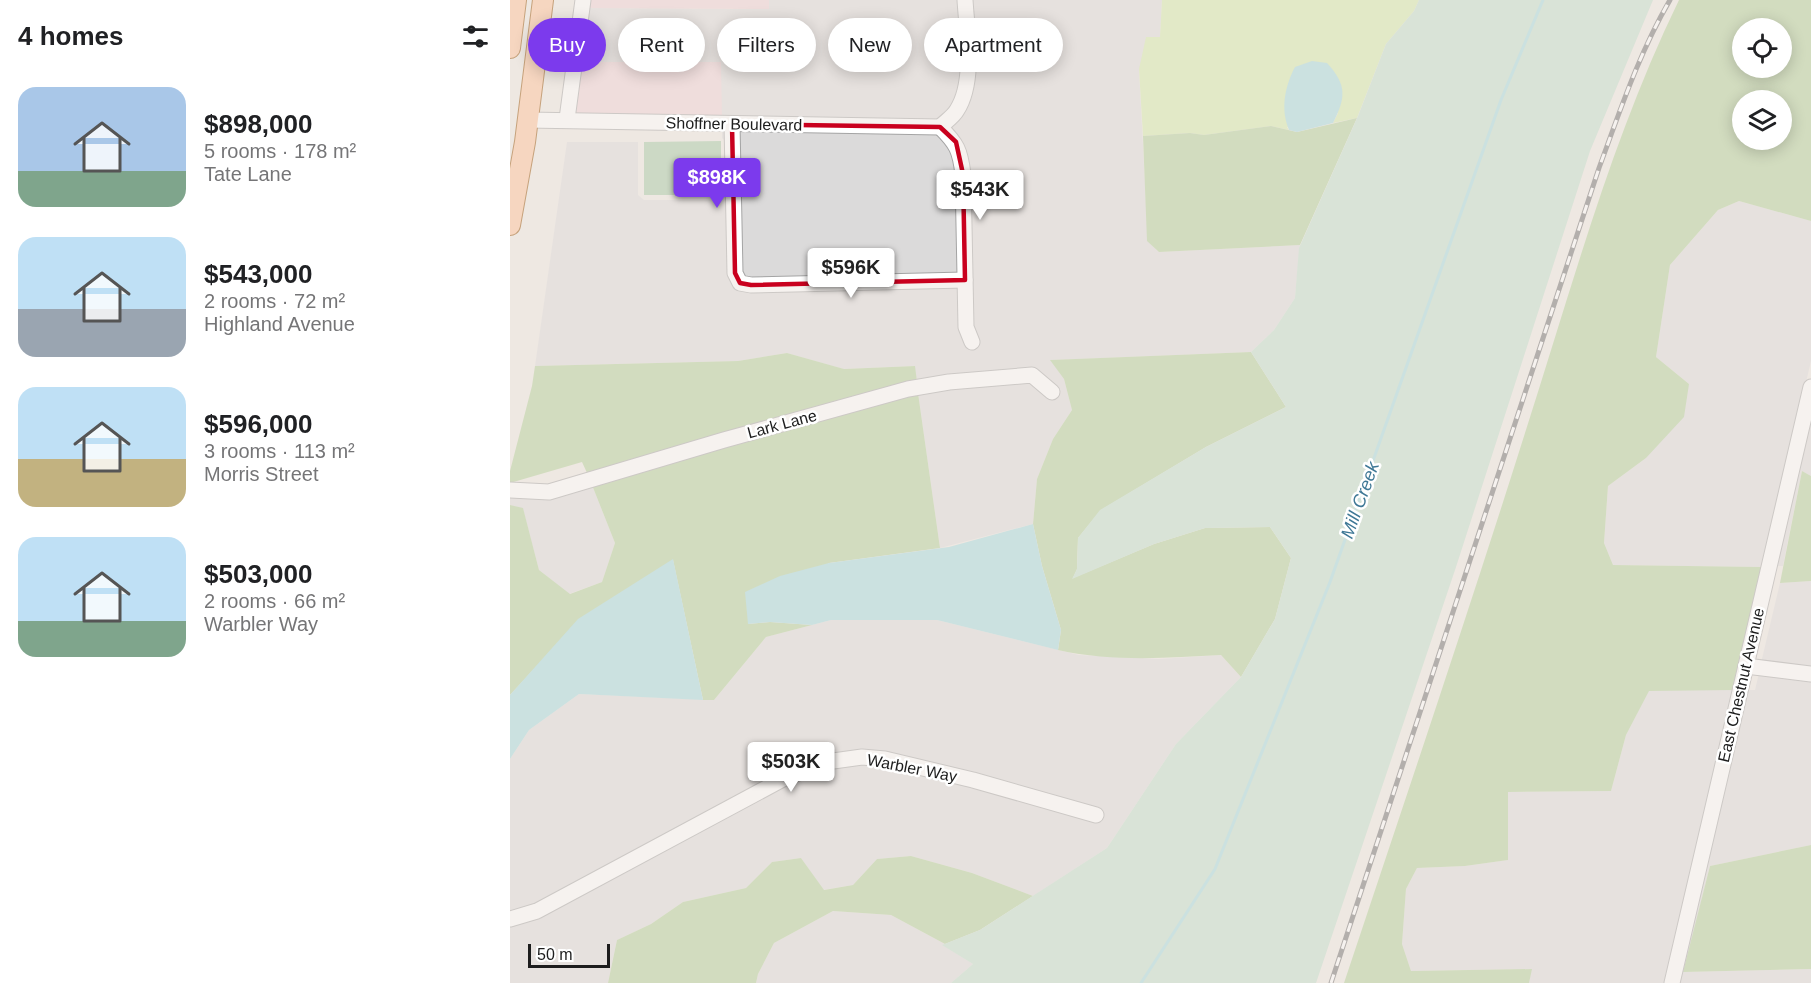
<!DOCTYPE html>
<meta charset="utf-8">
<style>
body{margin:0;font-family:Arial,sans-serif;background:#f6f6f6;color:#202124;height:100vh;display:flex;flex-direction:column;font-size:22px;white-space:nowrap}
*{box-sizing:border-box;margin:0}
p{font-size:20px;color:#757577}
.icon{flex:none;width:33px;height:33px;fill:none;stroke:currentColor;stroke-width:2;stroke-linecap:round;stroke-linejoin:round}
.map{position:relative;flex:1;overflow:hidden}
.details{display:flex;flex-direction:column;background:#fff;width:510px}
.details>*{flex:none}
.top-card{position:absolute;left:18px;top:18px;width:570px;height:54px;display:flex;gap:12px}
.tools{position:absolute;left:1222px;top:18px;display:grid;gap:12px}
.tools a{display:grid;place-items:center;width:60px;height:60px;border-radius:50%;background:#fff;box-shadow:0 3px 15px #0003;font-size:30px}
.scale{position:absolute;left:18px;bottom:15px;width:82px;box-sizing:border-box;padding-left:6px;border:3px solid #1d1d1d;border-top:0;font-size:16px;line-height:21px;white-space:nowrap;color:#1d1d1d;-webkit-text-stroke:4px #fff;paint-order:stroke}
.price{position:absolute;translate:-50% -51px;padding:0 14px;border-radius:6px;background:#fff;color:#222;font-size:20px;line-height:39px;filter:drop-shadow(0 2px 3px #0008)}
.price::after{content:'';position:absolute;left:50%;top:36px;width:18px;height:14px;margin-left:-9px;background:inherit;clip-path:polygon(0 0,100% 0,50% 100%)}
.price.on{background:#7c3aed;color:#fff}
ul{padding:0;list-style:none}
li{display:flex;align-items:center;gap:18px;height:150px;padding:0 18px}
li span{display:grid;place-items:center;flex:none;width:168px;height:120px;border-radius:18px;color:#555}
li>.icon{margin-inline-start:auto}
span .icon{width:72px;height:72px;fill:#fffc;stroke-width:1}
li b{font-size:26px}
h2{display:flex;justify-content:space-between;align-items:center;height:72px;padding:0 18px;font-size:26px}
.chip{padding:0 21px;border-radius:27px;background:#fff;box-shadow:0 3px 15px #0003;font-size:21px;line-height:54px}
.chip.on{background:#7c3aed;color:#fff}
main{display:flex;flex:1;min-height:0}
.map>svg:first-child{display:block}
.residential{fill:#dbdada}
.commercial{fill:#f0d0d4}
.grass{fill:#d2eaa6}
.forest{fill:#afcf95;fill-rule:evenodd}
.wetland{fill:#beddca}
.cemetery{fill:#a3c8a3}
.water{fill:#a1d9dd}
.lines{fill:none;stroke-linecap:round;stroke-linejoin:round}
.stream{stroke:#a1d9dd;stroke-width:3}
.minor-casing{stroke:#a4a4a4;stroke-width:17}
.major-casing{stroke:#954e00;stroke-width:22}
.minor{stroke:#fff;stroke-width:15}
.major{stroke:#fec297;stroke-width:20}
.rail-casing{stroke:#6b6b6b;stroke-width:5}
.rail{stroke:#fff;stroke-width:3;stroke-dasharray:9;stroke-linecap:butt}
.marked{fill:none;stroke:#c9001e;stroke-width:4.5;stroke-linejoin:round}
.labels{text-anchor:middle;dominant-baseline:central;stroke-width:5;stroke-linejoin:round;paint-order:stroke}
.street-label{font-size:16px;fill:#1d1d1d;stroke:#fff}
.water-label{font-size:18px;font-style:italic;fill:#3f7896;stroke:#fff}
</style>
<main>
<section class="details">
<h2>4 homes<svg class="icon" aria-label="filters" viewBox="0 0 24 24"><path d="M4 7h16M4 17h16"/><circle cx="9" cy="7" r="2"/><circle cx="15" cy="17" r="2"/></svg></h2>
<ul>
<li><span style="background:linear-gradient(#a9c7e8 70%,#7fa58c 0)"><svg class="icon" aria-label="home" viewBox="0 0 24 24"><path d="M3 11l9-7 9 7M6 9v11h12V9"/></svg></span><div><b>$898,000</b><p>5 rooms · 178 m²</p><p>Tate Lane</p></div></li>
<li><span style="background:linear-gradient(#bfe0f5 60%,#9aa5b1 0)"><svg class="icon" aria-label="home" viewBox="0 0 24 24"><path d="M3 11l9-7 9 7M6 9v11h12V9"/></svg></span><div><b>$543,000</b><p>2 rooms · 72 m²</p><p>Highland Avenue</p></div></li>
<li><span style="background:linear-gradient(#bfe0f5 60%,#c2b280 0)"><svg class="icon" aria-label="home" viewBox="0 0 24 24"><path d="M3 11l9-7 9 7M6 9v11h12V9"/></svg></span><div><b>$596,000</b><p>3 rooms · 113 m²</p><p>Morris Street</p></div></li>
<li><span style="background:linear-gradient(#bfe0f5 70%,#7fa58c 0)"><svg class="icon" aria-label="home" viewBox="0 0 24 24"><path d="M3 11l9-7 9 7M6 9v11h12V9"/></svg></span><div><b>$503,000</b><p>2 rooms · 66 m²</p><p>Warbler Way</p></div></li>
</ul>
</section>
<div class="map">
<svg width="1301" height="983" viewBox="0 0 1301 983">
<rect width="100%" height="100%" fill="#eee8e2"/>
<!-- residential -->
<g class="residential">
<polygon points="259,0 652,0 650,37 629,69 638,241 649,252 790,245 785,298 764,330 741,352 541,360 554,379 562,410 543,439 527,479 523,524 430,548 408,393 519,380 542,400 551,392 527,371 407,382 404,366 333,369 277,353 228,361 25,366 57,142 128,142 128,195 134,200 211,200 217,195 216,142 212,138 212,130 427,132 440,145 447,175 452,335 458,349 470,345 464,332 460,173 456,152 452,141 437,125 428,121 212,119 68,62 76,8 258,9"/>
<polygon points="1229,201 1301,221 1301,361 1252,567 1103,565 1094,543 1098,486 1136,458 1179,384 1146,357 1160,265 1208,210"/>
<polygon points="1301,415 1301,476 1292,471 1273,566 1265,566"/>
<polygon points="82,485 105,543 92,582 59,594 29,570 13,509 0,505 0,495"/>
<polygon points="1301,581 1301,668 1251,663 1270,583"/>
<polygon points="321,620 427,620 569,655 649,659 711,655 731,677 666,744 597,848 523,896 462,873 401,856 367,859 343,885 313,890 291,858 262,862 236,888 173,902 141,924 107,940 98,983 0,983 0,925 249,798 318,767 352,763 375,764 461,785 590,822 594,811 465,775 315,756 24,906 0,914 0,759 19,730 69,694 204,700 256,637"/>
<polygon points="1249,673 1301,679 1301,845 1200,866 1174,972 1301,969 1301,983 1168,983 1237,690 1245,690"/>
<polygon points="1139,690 1224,690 1155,983 1019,983 1021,969 901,971 892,944 896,889 907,868 955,866 998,860 998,792 1101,791 1116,735"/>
<polygon points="323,911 381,915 435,944 433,945 463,964 441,983 246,983 248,974 264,943"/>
</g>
<!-- commercial -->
<g class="commercial">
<polygon points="77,0 259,0 259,9 77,8"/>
<polygon points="68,62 211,62 212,119 61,114"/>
</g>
<!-- grass -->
<polygon class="grass" points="652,0 909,0 904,11 876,44 847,118 823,123 828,113 777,127 779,130 761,126 694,135 680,133 633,136 629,69 636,37 650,37"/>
<!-- forest -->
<g class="forest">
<path d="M 1169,0 L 1301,0 L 1301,221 L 1229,201 L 1208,210 L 1160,265 L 1146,357 L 1179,384 L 1174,417 L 1136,458 L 1098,486 L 1094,543 L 1103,565 L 1252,567 L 1224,690 L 1139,691 L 1116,735 L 1101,791 L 998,792 L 998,860 L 955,866 L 907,868 L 896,889 L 892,944 L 901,971 L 1022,969 L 1019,983 L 834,983 C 895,800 957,617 1015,433 C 1062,287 1102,137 1169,0 ZM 1233,28 L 1272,28 L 1272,68 L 1233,68 ZM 1233,100 L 1272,100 L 1272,140 L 1233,140 Z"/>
<polygon points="847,118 790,245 649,252 637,241 633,136 680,133 694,135 761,126 787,132"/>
<path d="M 741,352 L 776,407 L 696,447 L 591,510 L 568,538 L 567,569 L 563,578 L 644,544 L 695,528 L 760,527 L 781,558 L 765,619 L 731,677 L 711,655 C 657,658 602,662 548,650 L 551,630 L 532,566 L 523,524 L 527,479 L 543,439 L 562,410 L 554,379 L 540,360 Z"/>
<polygon points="277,353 334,369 405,366 407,382 78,475 72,462 0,483 0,471 22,386 25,366 228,361"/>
<polygon points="408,393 430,548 319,563 238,624 260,622 302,625 256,637 204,700 193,700 163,560 24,669 0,695 0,505 13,508 29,570 60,594 92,582 105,543 82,485 215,446"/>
<polygon points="1292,471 1301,476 1301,581 1270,583"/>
<polygon points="1301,845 1301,969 1173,972 1200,866"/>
<polygon points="401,856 462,873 523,896 470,930 435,944 381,915 323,911 264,943 248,974 246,983 98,983 107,940 141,924 173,902 236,888 262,862 291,858 314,890 343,885 367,859"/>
</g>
<!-- wetland -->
<polygon class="wetland" points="909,0 1143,0 1080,151 946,567 806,983 441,983 463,964 432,945 470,930 597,848 666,744 731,677 765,619 781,558 760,527 695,528 644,544 562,579 567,569 568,538 590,510 696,447 776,407 741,352 764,330 785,298 789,248 848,116 876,44 904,11"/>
<!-- cemetery -->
<polygon class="cemetery" points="211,141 211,195 134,195 134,142"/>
<!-- water -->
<g class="water">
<path d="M 802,61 L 817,63 C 837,85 836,97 823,123 L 787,132 L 779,130 C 770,109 775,86 785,67 Z"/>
<polygon points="523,524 532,566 551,630 548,650 427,620 321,620 302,625 260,622 238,624 235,592 270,576 319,563 439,547"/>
<polygon points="163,559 193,700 69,694 19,730 0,759 0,695 68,619"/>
</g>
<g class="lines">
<!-- stream -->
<polyline class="stream" points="631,983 705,869 820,582 991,100 1033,0"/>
<!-- minor casing -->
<g class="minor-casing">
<g id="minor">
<polyline points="57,119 73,0"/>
<polyline points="17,120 430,127"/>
<polyline points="222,124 225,273 230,283 241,285 455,280"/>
<path d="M 430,127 C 447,144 450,150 453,174 L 456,327 L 462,342"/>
<path d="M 430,127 C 436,121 443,117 447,110 C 465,82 457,32 455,0"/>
<polyline points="0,490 39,492 214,440 398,389 439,382 522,375 542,392"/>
<polyline points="1236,666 1301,674"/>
<polyline points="0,919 27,911 273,779 316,762 352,757 375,759 463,780 586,815"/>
<polyline points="1162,983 1301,387"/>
</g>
</g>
<!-- major casing -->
<g class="major-casing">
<g id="major">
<polyline points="0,48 6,0"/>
<polyline points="0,225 15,142 33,0"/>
</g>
</g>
<!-- minor -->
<use href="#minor" class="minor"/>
<!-- major -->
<use href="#major" class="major"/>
<!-- rail casing -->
<g class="rail-casing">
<path id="rail" d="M 821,983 L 1089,168 C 1110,111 1129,53 1160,0"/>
</g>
<!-- rail -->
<use href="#rail" class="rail"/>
</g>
<!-- marked area -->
<path d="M0 0H1301V983H0ZM 222,124 L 430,127 L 446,142 L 453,174 L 455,280 L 241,285 L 230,283 L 225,273 Z" fill="#eee8e2" fill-opacity=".55" fill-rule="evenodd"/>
<path class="marked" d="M 222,124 L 430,127 L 446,142 L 453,174 L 455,280 L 241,285 L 230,283 L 225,273 Z"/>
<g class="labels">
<!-- street labels -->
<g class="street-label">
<text transform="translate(224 124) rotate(1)">Shoffner Boulevard</text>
<text transform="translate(272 424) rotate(-15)">Lark Lane</text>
<text transform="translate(1231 685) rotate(-77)">East Chestnut Avenue</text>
<text transform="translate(402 768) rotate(11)">Warbler Way</text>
</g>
<!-- water labels -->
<g class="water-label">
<text transform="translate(850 500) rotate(-70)">Mill Creek</text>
</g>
</g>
</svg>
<div class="tools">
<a><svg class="icon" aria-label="locate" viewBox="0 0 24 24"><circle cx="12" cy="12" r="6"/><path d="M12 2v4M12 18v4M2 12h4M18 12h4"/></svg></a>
<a><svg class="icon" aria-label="layers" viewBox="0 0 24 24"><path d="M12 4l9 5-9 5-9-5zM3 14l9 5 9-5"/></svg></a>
</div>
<div class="scale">50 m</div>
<b class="price on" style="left:207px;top:209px">$898K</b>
<b class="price" style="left:470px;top:221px">$543K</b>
<b class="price" style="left:341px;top:299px">$596K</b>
<b class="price" style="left:281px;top:793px">$503K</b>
<div class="top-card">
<a class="chip on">Buy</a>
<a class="chip">Rent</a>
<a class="chip">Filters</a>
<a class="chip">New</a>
<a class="chip">Apartment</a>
</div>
</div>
</main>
